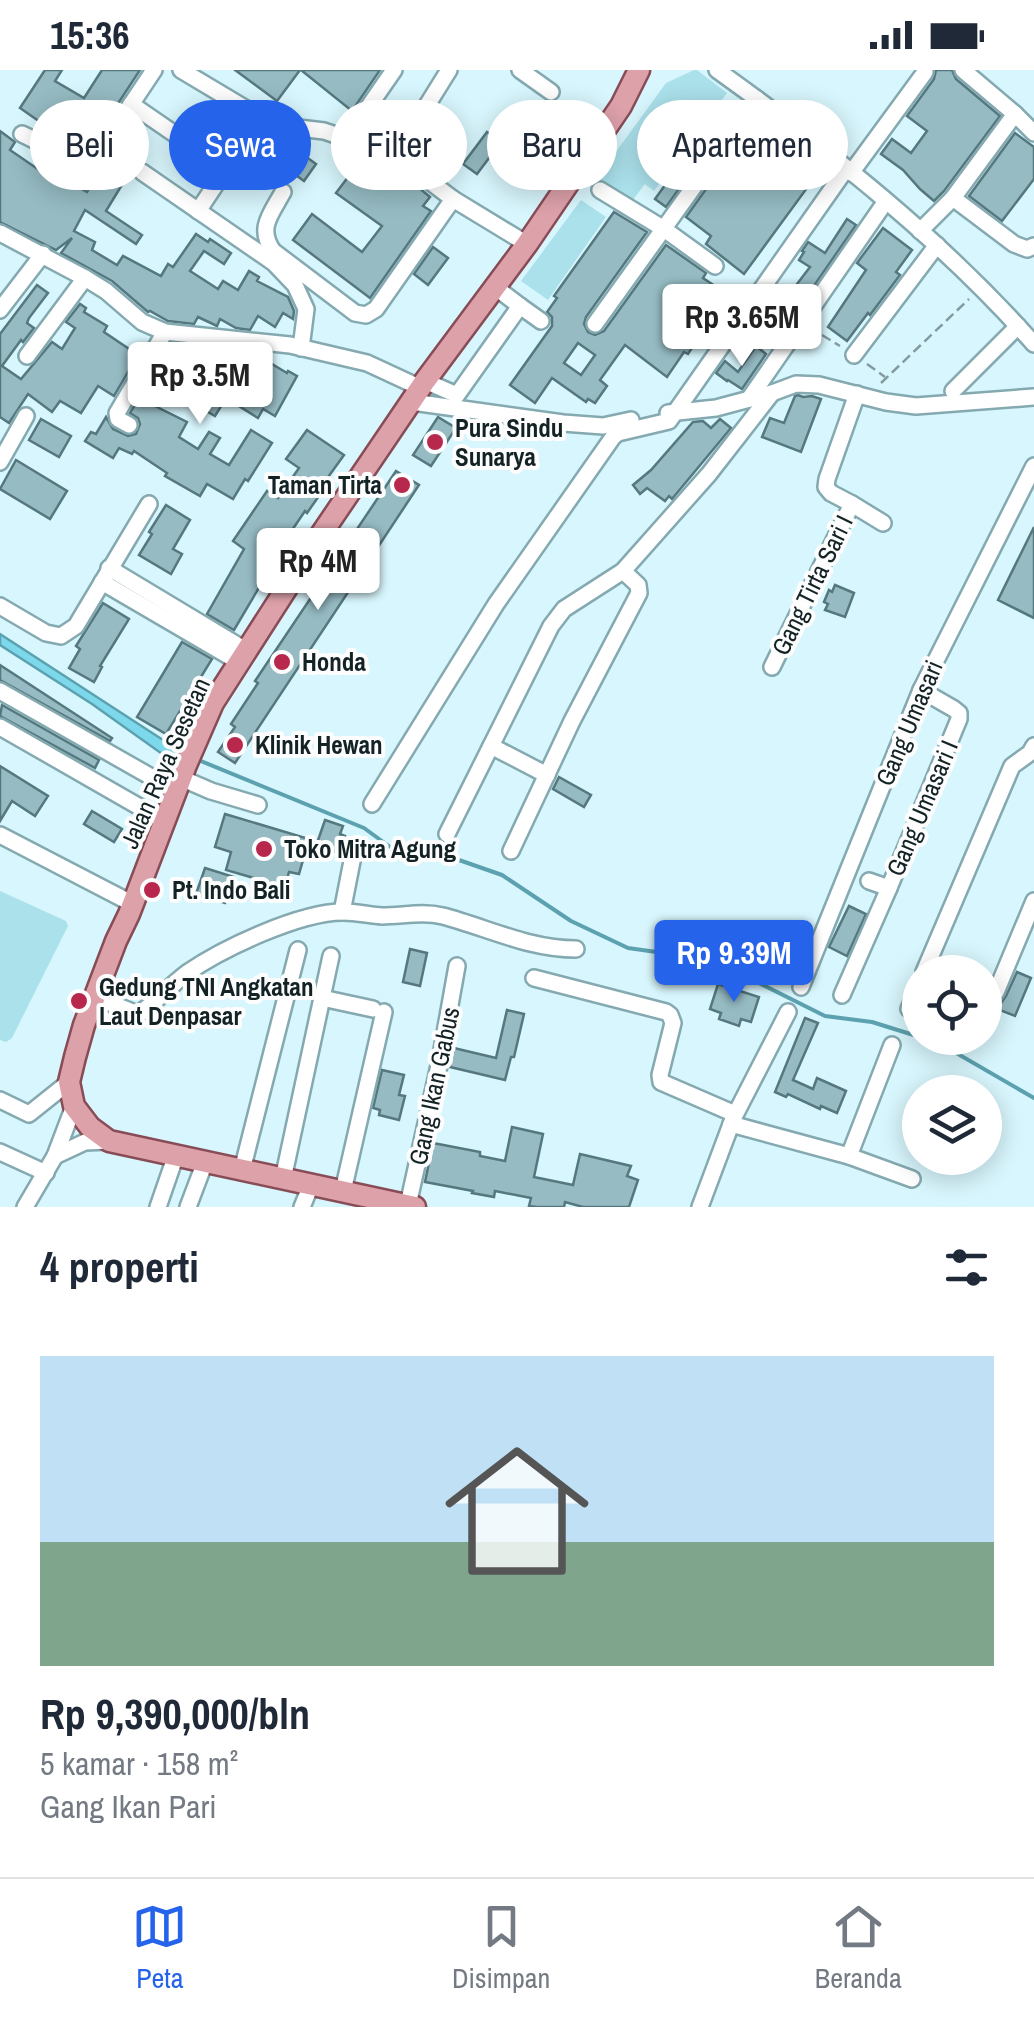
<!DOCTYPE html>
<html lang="id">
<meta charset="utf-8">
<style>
body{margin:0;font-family:"Archivo Narrow",sans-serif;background:#f2f2f3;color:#1f2937;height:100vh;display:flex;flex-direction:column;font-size:38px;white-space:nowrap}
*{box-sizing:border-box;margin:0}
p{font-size:32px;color:#747a83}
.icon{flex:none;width:55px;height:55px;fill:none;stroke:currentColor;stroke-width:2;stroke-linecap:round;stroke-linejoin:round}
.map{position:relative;height:1137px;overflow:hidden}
.panel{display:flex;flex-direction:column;background:#fff;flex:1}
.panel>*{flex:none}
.guide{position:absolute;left:30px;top:30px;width:975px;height:90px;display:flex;gap:20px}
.controls{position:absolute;left:902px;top:885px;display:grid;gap:20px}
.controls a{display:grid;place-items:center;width:100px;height:100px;border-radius:50%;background:#fff;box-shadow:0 5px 25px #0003;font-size:50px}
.price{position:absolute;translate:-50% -85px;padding:0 22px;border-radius:10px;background:#fff;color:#222;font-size:32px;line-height:65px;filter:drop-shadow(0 2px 5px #0008)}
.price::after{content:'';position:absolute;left:50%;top:60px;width:30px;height:22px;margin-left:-15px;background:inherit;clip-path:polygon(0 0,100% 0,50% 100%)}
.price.selected{background:#2563eb;color:#fff}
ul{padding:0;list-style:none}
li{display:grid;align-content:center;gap:20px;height:530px;padding:0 40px}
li+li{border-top:2px solid #e0e1e3}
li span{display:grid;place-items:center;height:310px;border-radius:0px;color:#555}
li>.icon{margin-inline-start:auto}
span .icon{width:180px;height:180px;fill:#fffc;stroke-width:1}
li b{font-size:42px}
h2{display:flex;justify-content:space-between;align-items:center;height:120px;padding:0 40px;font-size:42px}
.chip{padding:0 35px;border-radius:45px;background:#fff;box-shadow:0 5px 25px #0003;font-size:35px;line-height:90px}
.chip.selected{background:#2563eb;color:#fff}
.status{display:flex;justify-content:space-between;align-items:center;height:70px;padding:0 50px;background:#fff;direction:ltr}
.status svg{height:28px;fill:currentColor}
.menu{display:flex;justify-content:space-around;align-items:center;height:140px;border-top:2px solid #e0e1e3;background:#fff;font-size:28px;color:#747a83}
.menu a{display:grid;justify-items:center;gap:5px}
.menu .selected{color:#2563eb}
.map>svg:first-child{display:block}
.green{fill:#abe1eb}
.water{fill:#7cd8ea;stroke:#5ca1af;stroke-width:2.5}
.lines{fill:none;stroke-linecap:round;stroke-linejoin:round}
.stream{stroke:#5ca1af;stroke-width:4}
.building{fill:#96bbc3;stroke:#55787f;stroke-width:2.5;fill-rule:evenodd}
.minor-casing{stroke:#84a9b0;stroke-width:20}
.major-casing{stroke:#884c56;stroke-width:25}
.path{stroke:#839a9f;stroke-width:2.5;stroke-dasharray:10 5;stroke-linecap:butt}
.minor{stroke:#fff;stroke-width:15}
.major{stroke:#dda1aa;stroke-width:20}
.poi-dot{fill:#b8274c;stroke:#fdfdfd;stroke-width:4}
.labels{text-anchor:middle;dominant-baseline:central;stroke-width:8;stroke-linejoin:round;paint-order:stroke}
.poi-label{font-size:25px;font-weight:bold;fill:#132225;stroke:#fdfdfd;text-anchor:start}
.street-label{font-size:25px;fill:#132225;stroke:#fdfdfd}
</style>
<div class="status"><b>15:36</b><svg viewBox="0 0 49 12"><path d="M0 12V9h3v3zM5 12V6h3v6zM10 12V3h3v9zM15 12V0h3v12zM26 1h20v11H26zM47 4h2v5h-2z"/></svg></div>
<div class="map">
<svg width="1034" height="1137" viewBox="0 0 1034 1137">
<rect width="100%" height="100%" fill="#d8f6fd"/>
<!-- green -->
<g class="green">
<polygon points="694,0 697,0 727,23 654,121 645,114 632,131 597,108 666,13"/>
<polygon points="581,130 606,147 548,230 521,211"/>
<polygon points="0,821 66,851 68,856 12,968 6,972 0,970"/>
</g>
<!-- water -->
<polygon class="water" points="0,564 163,670 179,678 172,691 92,634 0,575"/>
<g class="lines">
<!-- stream -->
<g class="stream">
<polyline points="196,689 364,758 397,782 459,790 502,805 571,851 628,878 713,890 825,946 872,952 920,967"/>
<polyline points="921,968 939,973 1034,1028"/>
</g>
</g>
<!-- building -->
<g class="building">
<polygon points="45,0 62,0 55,11 84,28 102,0 140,0 90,76 84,80 59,68 60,66 20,38"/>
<polygon points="235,0 300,0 277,31"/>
<polygon points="301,0 380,0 352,41"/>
<polygon points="936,0 952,0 956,9 1000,46 944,121 934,131 920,119 903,100 881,84 892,69 911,83 927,61 907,46 934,9"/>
<polygon points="694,32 724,56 666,137 655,129 695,74 674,59"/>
<polygon points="0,61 15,72 10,80 58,113 61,107 87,122 102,95 121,69 142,82 106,141 142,165 136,174 85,140 74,161 95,172 92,180 117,195 123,186 161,206 168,194 173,197 196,164 208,172 210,169 231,183 224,194 204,181 190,201 218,219 223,211 238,220 249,201 259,207 257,211 288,227 294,241 293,249 283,243 275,257 258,246 250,260 236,258 220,249 217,256 198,247 194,254 168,251 150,241 148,242 112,211 61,183 72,168 56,180 0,152"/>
<polygon points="487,62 501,72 477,104 463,94"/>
<polygon points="1015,63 1034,77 1034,109 1002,151 969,126"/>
<polygon points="271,66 279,67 316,94 304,111 261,80"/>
<polygon points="742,69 778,95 792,77 820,97 806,117 807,118 744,204 706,174 711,166 686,147"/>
<polygon points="372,89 403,111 405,108 412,112 430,127 423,136 431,141 370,228 293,170 312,144 362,182 382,156 336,123 358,94 365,99"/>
<path d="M 614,142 L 647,162 L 586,247 L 584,254 L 588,262 L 595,265 L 604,261 L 666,175 L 706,203 L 703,208 L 727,224 L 688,284 L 684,282 L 667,307 L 625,275 L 600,310 L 607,316 L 595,333 L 588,329 L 586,332 L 552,308 L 535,333 L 510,315 L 552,256 L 552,247 L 547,242 L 557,228 L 554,226 ZM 578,273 L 595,285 L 581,305 L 564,293 Z"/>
<polygon points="847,149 856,155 809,223 797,214 810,197 799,190 804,182 802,181 808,172 825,183"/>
<polygon points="883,158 912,180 896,202 900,205 870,245 868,243 847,271 828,257 866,200 857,193"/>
<polygon points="433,177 448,188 428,215 414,204"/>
<polygon points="37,215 48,223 29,248 27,253 34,258 23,272 21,270 2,296 21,309 52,272 62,279 75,258 66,252 80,234 86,238 84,242 107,256 104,262 138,285 114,326 98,316 81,343 60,331 52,342 28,324 9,353 0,347 0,264"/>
<polygon points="756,276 766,284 742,319 728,310 727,311 716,303 725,291 738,302"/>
<polygon points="262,288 287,303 288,301 297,306 275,346 263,339 258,348 226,328 215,346 158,313 147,332 187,352 179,367 198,379 209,362 220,368 210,384 229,395 251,360 272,373 248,411 245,409 233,429 207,414 200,426 165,406 167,403 134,381 132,384 119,378 113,388 85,371 91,362 96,364 106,347 113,359 128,366 136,364 140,354 138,348 130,343 159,295 188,314 197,299 220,312 230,296 250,309"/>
<polygon points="798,325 803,327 812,326 821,329 801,382 762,367 770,348 784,353 795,326"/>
<polygon points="438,347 456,358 431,396 413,385"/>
<polygon points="41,349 71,366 59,387 29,370"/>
<polygon points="720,349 731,358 672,429 669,426 665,431 647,418 640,424 633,415 651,400 693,352 703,351 711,358"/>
<polygon points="307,360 344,385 318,421 321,423 307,443 305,441 267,497 270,499 234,560 207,544 244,479 233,471 267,421 278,428 299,398 286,389"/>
<polygon points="16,390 67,421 50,449 0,419"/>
<polygon points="396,401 419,415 235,693 218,682 235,657 231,654 258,613 255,611"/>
<polygon points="166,435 190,450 173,479 182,484 171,504 139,485 152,464 149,462"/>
<polygon points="1034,457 1034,548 998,530"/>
<polygon points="835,515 854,523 845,547 825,540 828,534 824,532 829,520 832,522"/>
<polygon points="103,533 129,549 100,596 102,597 94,612 69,598 80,579 76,576"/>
<polygon points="182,572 212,589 166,664 137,647"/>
<polygon points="0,595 112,668 110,671 0,610"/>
<polygon points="2,635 99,690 95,698 0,646"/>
<polygon points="0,696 48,726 35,746 12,731 0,751"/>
<polygon points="559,707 591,725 584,737 553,719"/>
<polygon points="92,741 122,759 114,772 84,754"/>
<polygon points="225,744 309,769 299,804 289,802 285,817 226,800 231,782 215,777"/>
<polygon points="325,750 343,756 340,764 345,766 341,777 337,776 335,782 316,776"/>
<polygon points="205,798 234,807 225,833 196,824"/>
<polygon points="849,836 866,844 847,886 829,877"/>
<polygon points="410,879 427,883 420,916 403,912"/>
<polygon points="1017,902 1031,908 1015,946 997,939 1006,926"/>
<polygon points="718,914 759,927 751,952 741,949 739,956 719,949 721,943 710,939"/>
<polygon points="507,940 524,944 514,987 511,987 505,1010 450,997 454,978 496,988"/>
<polygon points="805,948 818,953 793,1010 813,1019 817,1008 846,1021 837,1043 821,1036 820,1039 788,1024 786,1027 775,1022"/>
<polygon points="382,1000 404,1005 399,1025 405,1026 399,1050 379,1045 380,1040 373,1038"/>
<polygon points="512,1057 543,1064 534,1107 573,1115 580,1084 631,1096 627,1106 638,1110 629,1137 583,1137 565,1132 564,1137 537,1137 529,1136 531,1128 495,1121 494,1127 472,1123 473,1121 425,1112 433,1073 480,1082 480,1086 505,1091"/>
</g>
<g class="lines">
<!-- minor casing -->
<g class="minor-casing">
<g id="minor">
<polyline points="181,0 273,55 324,61 377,79 420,104 453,129 527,174"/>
<polyline points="520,0 551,22"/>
<path d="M 717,0 C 830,81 941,169 1034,274"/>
<polyline points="131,34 224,98 220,108 198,141"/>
<polyline points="1015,44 1034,63"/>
<polyline points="421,45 449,0"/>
<polyline points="358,52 394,0"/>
<polyline points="741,52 774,78 777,77 793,57"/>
<polyline points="22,64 73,89 87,92 98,84 154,0"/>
<polyline points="142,102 274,193 295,215 306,239 301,278"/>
<polyline points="851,103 925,2"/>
<polyline points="600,120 664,159 715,196"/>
<path d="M 283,122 C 271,144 257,158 273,181 L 355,243 L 366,245 L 376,239 L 453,129"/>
<polyline points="953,128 1014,174 1027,179 1034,176"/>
<polyline points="920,161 953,128 1015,44 963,0"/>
<polyline points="0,163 85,208 106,221 142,252 165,262 290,275 367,293 421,318"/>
<polyline points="520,236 541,251"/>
<polyline points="0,240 43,184"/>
<polyline points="595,254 757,29"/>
<polyline points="854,285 937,175"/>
<polyline points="27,286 85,208"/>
<polyline points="425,311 457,325 520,236 495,217"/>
<polyline points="953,321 1018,256"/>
<polyline points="749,329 886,131"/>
<polyline points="412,332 563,353 603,356 631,350"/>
<polyline points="668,343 716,338 772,323 796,314 819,315 886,332 916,336 1034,327"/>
<polyline points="129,355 118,349 117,343 165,262"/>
<polyline points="0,392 26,346"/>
<polyline points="852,434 883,453"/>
<polyline points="109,498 247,581"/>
<polyline points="102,512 239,592"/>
<polyline points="0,536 46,563 61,566 76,556 149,434"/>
<polyline points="772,597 852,434 831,423 826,417 827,409 857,324"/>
<polyline points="0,621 176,721"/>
<polyline points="0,657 164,751"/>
<polyline points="491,676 547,705"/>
<polyline points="181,708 211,721 258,735"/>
<polyline points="372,734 496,534 613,367 618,363 669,351 846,99"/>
<polyline points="447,764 551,556 564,539 623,501 709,404 772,323"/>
<polyline points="0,765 133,834"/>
<polyline points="511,781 572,651 639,523 638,515 623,501"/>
<polyline points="869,811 889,818 959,649 959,643 954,639 921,620"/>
<polyline points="342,842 355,776"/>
<polyline points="924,902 1012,696 1030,683 1034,676"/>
<polyline points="534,908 666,942 670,945 673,953 660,1005 661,1012 735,1044"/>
<polyline points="801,917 921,620 1034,396"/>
<polyline points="996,922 1034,831"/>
<polyline points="842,925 889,818"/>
<path d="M 95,927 L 135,943 L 140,943 C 157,931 171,915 187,903 C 223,878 300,842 343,842 C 356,842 369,845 382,846 C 403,846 422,841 443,846 C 488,858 529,879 576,879"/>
<polyline points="322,928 373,939"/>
<polyline points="909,939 920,913"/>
<polyline points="0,1030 29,1044 69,1012"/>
<polyline points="731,1054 849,1086 912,1109"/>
<polyline points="0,1082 46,1103"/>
<polyline points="55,1086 85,1072 109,1071"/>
<polyline points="849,1086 892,975"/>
<polyline points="242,1100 298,880"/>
<polyline points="283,1109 331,886"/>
<polyline points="343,1121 384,942"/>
<polyline points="408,1135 440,991 457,896"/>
<polyline points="25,1137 55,1086 74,1036"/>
<polyline points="158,1137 176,1085"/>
<polyline points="188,1137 205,1092"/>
<polyline points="302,1137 311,1115"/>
<polyline points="700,1137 733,1049 788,942"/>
</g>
</g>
<!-- major casing -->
<g class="major-casing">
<polyline id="major" points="415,1137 109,1071 90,1057 74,1036 69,1012 75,987 84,955 116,871 129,844 186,695 213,633 322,463 425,311 527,174 621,36 639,0"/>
</g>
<!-- path -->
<g class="path">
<polyline points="822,265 840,276"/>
<polyline points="867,294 885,307"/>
<polyline points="881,313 969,229"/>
</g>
<!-- minor -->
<use href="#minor" class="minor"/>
<!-- major -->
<use href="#major" class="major"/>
</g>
<!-- markers -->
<g class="poi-dot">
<circle cx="435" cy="372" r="10"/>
<circle cx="402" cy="415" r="10"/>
<circle cx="282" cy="592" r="10"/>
<circle cx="235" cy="675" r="10"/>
<circle cx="264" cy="779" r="10"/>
<circle cx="152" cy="820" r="10"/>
<circle cx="79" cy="931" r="10"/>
</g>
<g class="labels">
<!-- poi labels -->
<g class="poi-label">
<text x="455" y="358">Pura Sindu<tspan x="455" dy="29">Sunarya</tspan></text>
<text x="382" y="415" text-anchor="end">Taman Tirta</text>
<text x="302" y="592">Honda</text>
<text x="255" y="675">Klinik Hewan</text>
<text x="284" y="779">Toko Mitra Agung</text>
<text x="172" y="820">Pt. Indo Bali</text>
<text x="99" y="917">Gedung TNI Angkatan<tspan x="99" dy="29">Laut Denpasar</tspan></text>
</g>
<!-- street labels -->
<g class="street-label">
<text transform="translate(812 515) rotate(-64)">Gang Tirta Sari I</text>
<text transform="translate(909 653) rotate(-67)">Gang Umasari</text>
<text transform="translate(165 693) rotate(-66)">Jalan Raya Sesetan</text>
<text transform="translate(922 738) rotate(-67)">Gang Umasari I</text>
<text transform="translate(434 1016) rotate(-78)">Gang Ikan Gabus</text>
</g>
</g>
</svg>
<div class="controls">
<a><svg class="icon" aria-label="locate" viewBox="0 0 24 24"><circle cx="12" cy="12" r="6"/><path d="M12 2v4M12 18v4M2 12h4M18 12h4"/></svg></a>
<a><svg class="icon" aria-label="layers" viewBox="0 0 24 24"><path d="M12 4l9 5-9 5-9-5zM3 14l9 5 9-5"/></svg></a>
</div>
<b class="price" style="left:742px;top:299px">Rp 3.65M</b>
<b class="price" style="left:200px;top:357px">Rp 3.5M</b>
<b class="price" style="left:318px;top:543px">Rp 4M</b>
<b class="price selected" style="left:734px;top:935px">Rp 9.39M</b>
<div class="guide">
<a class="chip">Beli</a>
<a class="chip selected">Sewa</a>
<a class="chip">Filter</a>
<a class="chip">Baru</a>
<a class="chip">Apartemen</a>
</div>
</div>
<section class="panel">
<h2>4 properti<svg class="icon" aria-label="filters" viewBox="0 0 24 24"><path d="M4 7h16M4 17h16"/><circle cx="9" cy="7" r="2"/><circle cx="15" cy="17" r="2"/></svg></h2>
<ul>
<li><span style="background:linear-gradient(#bfe0f5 60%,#7fa58c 0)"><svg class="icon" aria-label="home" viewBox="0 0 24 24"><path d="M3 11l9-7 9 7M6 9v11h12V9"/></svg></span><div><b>Rp 9,390,000/bln</b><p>5 kamar · 158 m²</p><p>Gang Ikan Pari</p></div></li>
</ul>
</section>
<nav class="menu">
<a class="selected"><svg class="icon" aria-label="map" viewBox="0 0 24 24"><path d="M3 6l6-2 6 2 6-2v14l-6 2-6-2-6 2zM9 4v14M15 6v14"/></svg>Peta</a>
<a><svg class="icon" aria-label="saved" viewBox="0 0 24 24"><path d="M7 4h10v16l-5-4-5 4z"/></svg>Disimpan</a>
<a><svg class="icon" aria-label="home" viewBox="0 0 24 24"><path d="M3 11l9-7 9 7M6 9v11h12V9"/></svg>Beranda</a>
</nav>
